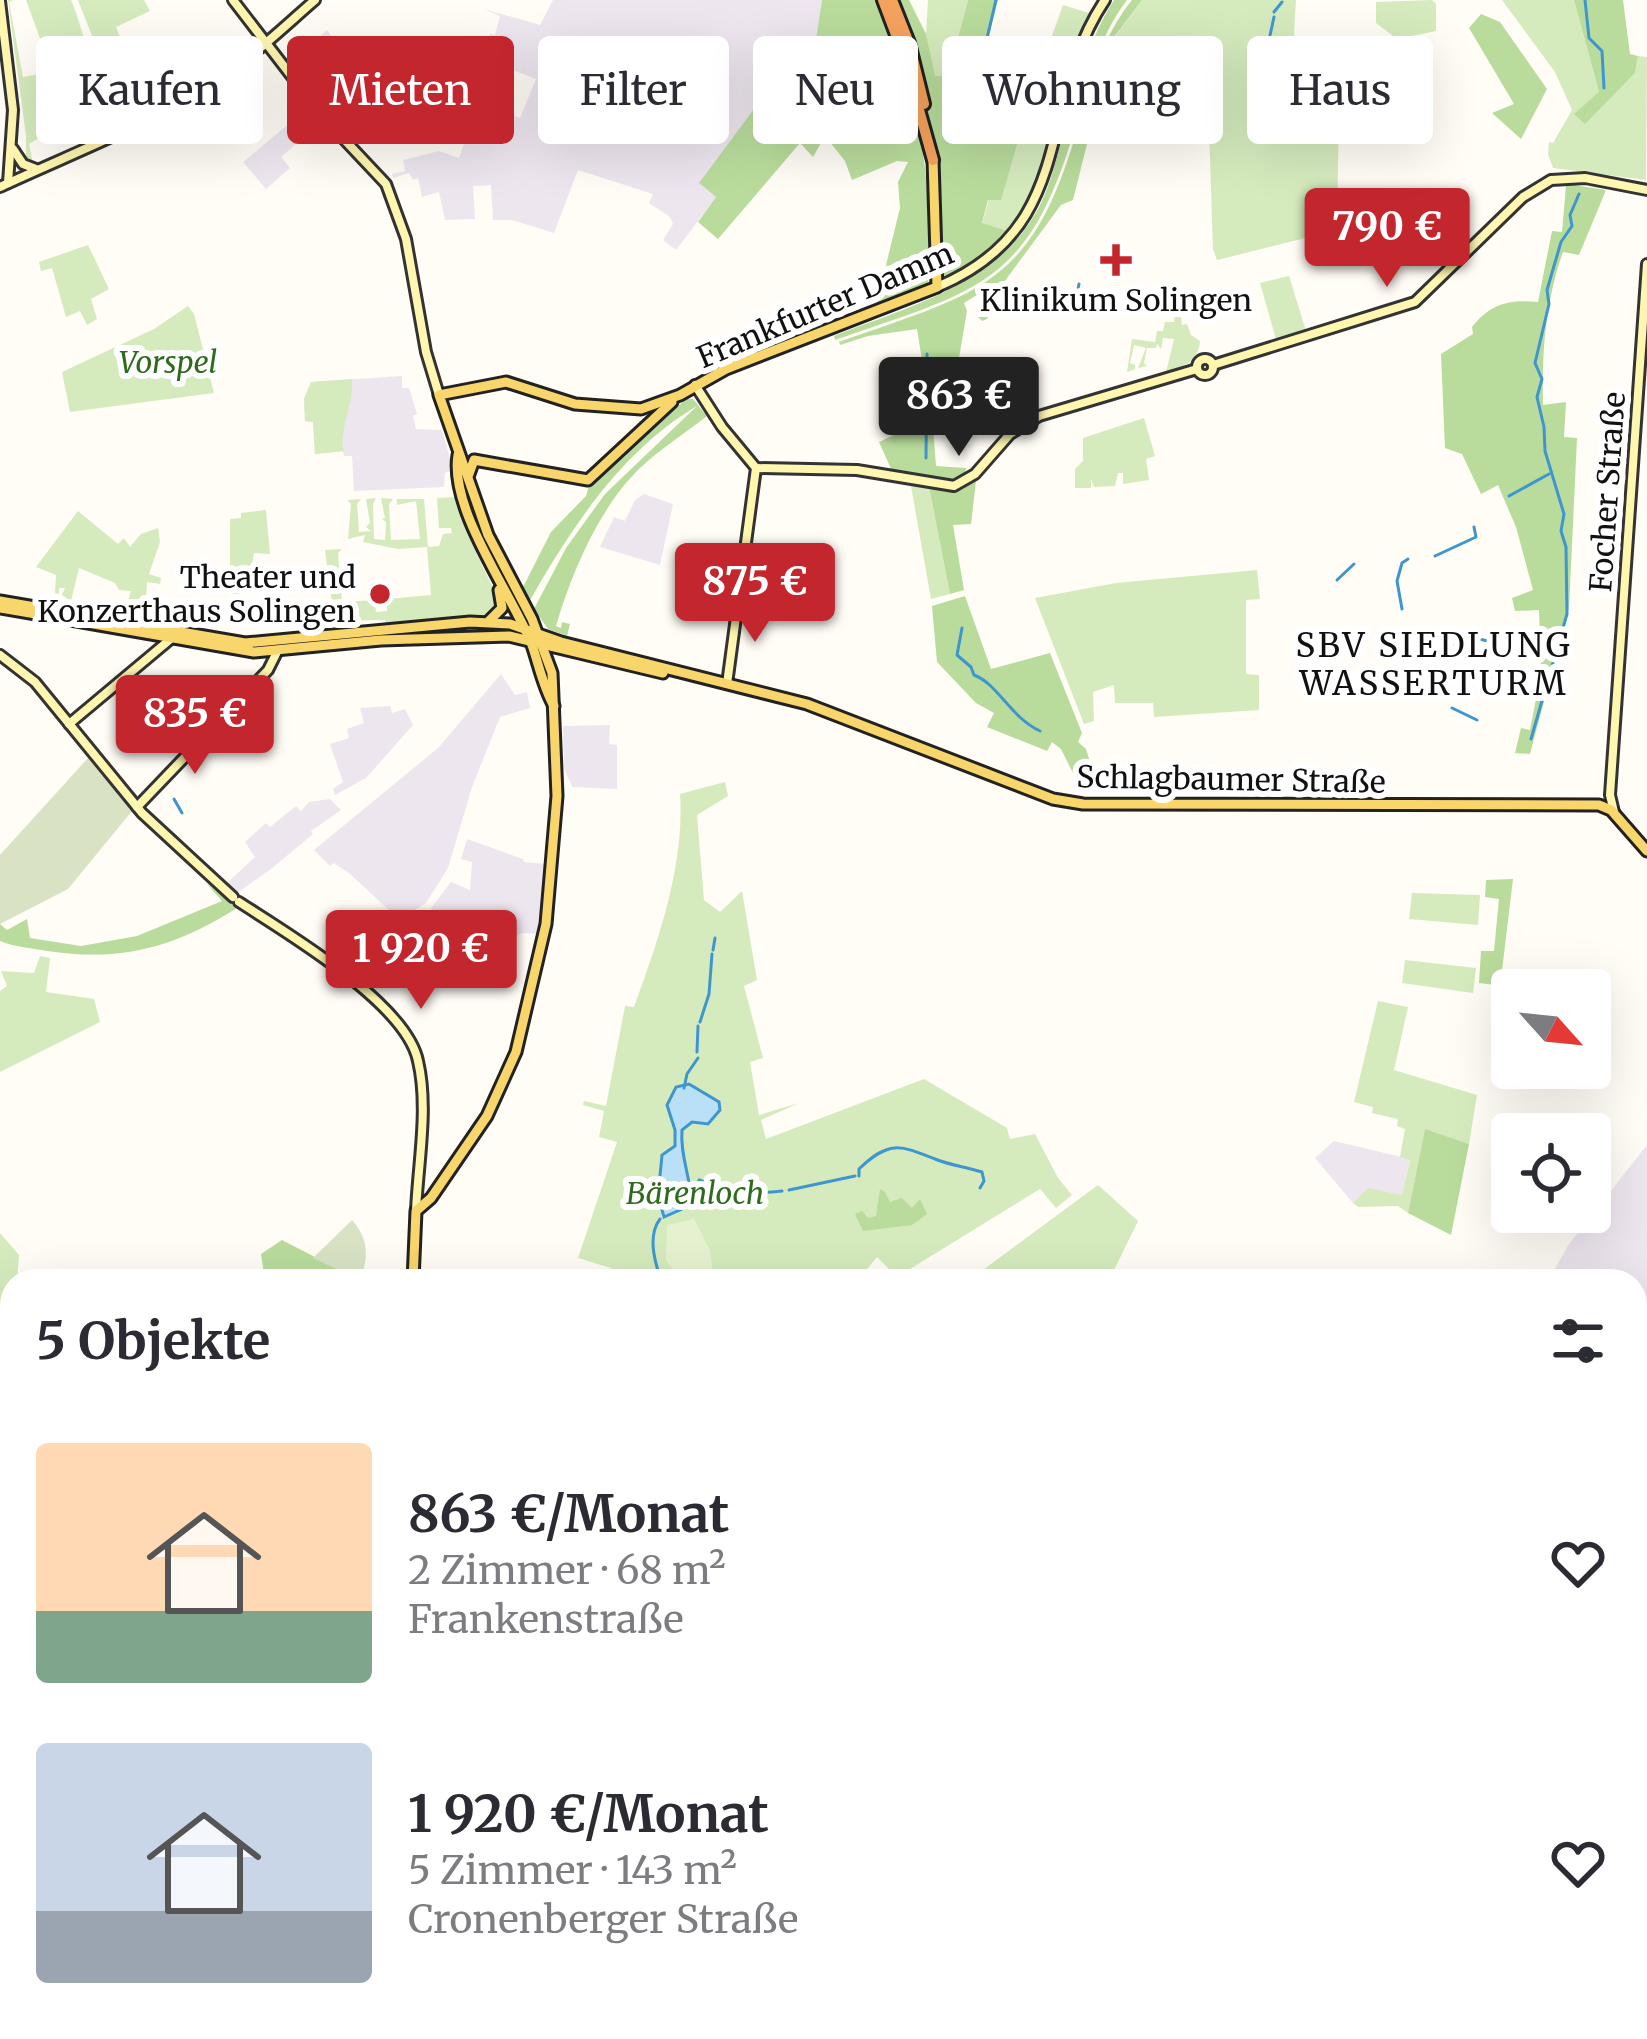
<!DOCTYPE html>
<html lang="de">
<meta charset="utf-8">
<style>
body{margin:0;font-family:Merriweather,serif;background:#f2f2f3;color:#2b2b33;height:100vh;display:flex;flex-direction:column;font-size:45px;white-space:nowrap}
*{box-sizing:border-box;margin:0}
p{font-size:39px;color:#7c7c81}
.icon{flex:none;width:66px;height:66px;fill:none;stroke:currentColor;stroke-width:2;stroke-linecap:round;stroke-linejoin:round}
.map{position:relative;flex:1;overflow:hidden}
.panel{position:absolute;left:0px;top:1269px;width:1647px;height:771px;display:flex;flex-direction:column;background:#fff;border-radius:36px 36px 0 0;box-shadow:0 12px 48px #0002}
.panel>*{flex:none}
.banner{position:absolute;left:36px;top:36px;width:1575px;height:108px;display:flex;gap:24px}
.needle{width:78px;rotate:117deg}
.controls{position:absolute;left:1491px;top:969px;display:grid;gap:24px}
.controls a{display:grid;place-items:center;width:120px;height:120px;border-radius:12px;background:#fff;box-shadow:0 12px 48px #0002;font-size:60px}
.price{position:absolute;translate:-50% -102px;padding:0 27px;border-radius:12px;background:#c4262e;color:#fff;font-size:39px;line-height:78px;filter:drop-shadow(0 3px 6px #0008)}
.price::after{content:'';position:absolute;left:50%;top:72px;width:36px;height:27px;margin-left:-18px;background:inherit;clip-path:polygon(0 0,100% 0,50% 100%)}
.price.on{background:#222;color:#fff}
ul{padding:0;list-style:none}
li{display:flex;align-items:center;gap:36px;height:300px;padding:0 36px}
li span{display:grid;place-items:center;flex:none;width:336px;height:240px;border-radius:12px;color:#555}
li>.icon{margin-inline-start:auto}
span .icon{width:144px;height:144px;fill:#fffc;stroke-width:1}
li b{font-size:51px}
h2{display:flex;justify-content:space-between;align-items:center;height:144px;padding:0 36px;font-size:51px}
.pill{padding:0 42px;border-radius:12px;background:#fff;box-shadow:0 12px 48px #0002;font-size:42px;line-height:108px}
.pill.on{background:#c4262e;color:#fff}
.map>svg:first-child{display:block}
.industrial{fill:#eee6ef}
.green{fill:#d5ebbd}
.forest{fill:#b9dc9c}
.cemetery{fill:#d9e3c4}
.pitch{fill:#e6f2cf}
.water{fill:#b9e0f7;stroke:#3f96cf;stroke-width:3}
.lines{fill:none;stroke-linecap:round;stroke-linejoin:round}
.stream{stroke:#3f96cf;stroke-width:3}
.secondary-casing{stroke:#333;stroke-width:14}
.primary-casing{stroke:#222;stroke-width:15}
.highway-casing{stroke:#222;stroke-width:16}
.secondary{stroke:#fff6b0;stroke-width:8}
.primary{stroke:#f9d66b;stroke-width:9}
.highway{stroke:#f5a25d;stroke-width:10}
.poi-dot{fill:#c4262e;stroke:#fff;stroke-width:4.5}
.labels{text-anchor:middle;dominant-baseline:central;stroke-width:12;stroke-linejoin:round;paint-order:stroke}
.poi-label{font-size:30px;fill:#111;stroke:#fff}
.street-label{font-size:30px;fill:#111;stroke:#fff}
.park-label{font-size:30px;font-style:italic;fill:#2f6b1f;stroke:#fff}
.neighbourhood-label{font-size:33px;letter-spacing:3px;fill:#111;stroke:#fff}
</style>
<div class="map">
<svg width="1647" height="2039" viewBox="0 0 1647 2039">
<rect width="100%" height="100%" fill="#fffdf5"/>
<!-- industrial -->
<g class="industrial">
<polygon points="553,0 822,0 808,91 767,91 700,184 716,197 676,250 663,240 673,224 670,217 649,203 653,194 578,170 554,233 512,220 493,220 491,185 473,186 475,219 445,220 439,192 422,197 418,178 413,180 409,173 393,178 392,174 405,171 403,160 439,151 459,158 475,113 500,123 504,113 520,118 536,79 474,55 475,52 482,54 490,34 495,35 497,27 500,16 484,9 540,25"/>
<polygon points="327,30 355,67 366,58 378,70 390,54 395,60 407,50 417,61 384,97 392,102 391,113 399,117 396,125 389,122 384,126 363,114 347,135 290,63"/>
<polygon points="308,108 321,123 281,157 290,168 266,189 243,162"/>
<polygon points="402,376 402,388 409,388 417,414 413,416 416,429 442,430 453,470 445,473 444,487 354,491 352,456 344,456 343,451 315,454 313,422 305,421 304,399 311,382"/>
<polygon points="644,494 673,504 660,565 600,547 614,517 625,521 635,500"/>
<polygon points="501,674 515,695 527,692 530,708 500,717 472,787 448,868 426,903 410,913 389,910 349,873 334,863 330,866 314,850 438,748"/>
<polygon points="390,706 392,713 405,709 413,725 366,778 335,795 333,789 343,782 330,744 349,738 347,729 364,723 360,708"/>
<polygon points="610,725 609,744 617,745 617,789 572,787 564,768 563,726"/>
<polygon points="330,799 341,810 311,831 313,834 271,869 237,893 226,884 255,857 245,842 266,823 270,827 296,806 301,811 309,802"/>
<polygon points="467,839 523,859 524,862 546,864 538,934 522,933 474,955 431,908 451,882 470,890 472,862 461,859"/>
<polygon points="1334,1141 1410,1159 1402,1195 1368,1189 1353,1203 1315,1158"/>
<polygon points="1647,1145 1647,1364 1635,1376 1635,1281 1548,1281 1569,1244"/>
</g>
<!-- green -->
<g class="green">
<polygon points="8,0 13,0 9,2 23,77 46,73 52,130 29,144 33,163 26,159 26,136"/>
<path d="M 26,0 L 71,0 C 79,17 85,50 96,62 C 111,81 136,80 148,102 L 118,119 L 112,107 L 73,129 L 59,130 L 53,74 Z"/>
<polygon points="78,0 144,0 150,11 116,27 135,77 102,61"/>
<polygon points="928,0 968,0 948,75 934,76 926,34"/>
<polygon points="1142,0 1296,0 1291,84 1305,85 1305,97 1339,102 1337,230 1217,260 1213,249 1209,128 1171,125 1157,129 1153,121 1146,120 1145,126 1136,125 1134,139 1131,138 1132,118 1092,106 1108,67 1122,49 1112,41"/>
<polygon points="1432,0 1436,4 1436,31 1397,39 1376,23 1376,2"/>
<polygon points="1502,0 1574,0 1599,92 1584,124 1635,73 1638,56 1647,57 1646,180 1553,168 1548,154 1549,142 1553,143 1572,110 1555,72"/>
<polygon points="1063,5 1089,13 1033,189 1008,231 982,224 989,199 1001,199 1022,120"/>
<polygon points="88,245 109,289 91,299 97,319 87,325 80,311 66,317 52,268 41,271 39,262"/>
<polygon points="1289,276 1307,334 1277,343 1260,283"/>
<path d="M 1178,296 L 1182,325 L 1187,324 L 1191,335 L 1200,341 C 1198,362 1185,366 1166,372 L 1174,339 L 1163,338 L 1161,349 L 1157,344 L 1156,348 L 1147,348 L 1144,363 L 1147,366 L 1138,368 L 1146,348 L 1134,345 L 1130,363 L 1135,365 L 1135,369 L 1127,372 L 1132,339 L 1155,342 L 1157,331 L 1163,331 L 1165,322 L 1174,322 Z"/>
<polygon points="188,306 194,314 214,393 70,412 62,372 154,329"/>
<path d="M 352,379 C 354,403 338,434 344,451 L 315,454 L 313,422 L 305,421 L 304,399 L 311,382 Z"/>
<polygon points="1144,418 1155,456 1146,459 1149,480 1123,484 1123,473 1118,473 1115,486 1094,487 1091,479 1091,488 1075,488 1075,469 1083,461 1083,438"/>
<polygon points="911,486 929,487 950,594 931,599"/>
<polygon points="459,497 477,555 497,596 497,607 491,616 386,627 385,620 315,621 316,612 332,604 325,550 342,549 338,553 342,602 375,600 376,612 387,611 387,599 431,595 427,547 398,549 363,542 365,535 348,539 351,504 347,500 361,499 357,504 359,532 371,531 366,527 370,523 366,499 376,498 373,504 374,539 385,540 386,522 382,519 385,518 381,498 393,499 389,504 391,540 420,539 416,501 397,505 397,499 424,499 428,547 439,546 443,534 452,533 451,528 439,528 437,498"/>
<polygon points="266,510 270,554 254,553 249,585 253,588 238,596 235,607 227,606 228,598 236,599 237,594 227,592 232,573 236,571 230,567 230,519 241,518 241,513"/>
<polygon points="78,511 118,544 124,538 130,547 141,534 158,528 160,542 149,574 161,578 160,584 147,582 146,601 155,603 154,609 146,607 145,613 142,603 127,605 131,591 119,590 115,583 79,568 71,601 62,595 65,588 59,588 59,594 55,593 56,575 36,567"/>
<polygon points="1257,570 1260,599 1246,600 1246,674 1259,675 1259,710 1154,717 1153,703 1115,703 1114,685 1093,692 1094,721 1084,724 1035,598 1116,583"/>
<path d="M 725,782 L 728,796 L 697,815 L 704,900 L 720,912 L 742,891 L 757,980 L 744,986 L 763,1058 L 750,1062 L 759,1115 L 799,1103 L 761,1120 L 766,1139 L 924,1079 L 1007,1128 L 1010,1139 L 1035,1134 L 1058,1178 L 1072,1195 L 1056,1208 L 1040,1189 L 897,1277 L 877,1257 L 857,1281 L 608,1281 L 611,1268 L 578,1258 L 617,1142 L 599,1137 L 604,1111 L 583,1105 L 584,1101 L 606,1106 L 625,1006 L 634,1007 C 658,942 685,864 680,794 Z"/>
<polygon points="1412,893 1480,895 1478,925 1409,919"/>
<polygon points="40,956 50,958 46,992 94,999 100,1022 0,1072 0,991 7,986 1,971 34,973"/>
<polygon points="1405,960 1476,968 1473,993 1402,983"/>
<polygon points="1378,1001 1408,1007 1394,1070 1477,1095 1469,1144 1425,1130 1408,1213 1398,1206 1358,1207 1353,1203 1368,1188 1402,1195 1410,1160 1400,1157 1405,1129 1397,1126 1398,1119 1372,1113 1373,1107 1354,1102"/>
<polygon points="1098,1185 1138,1221 1114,1270 1138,1281 968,1281"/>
<polygon points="0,1233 19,1255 17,1281 12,1281 12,1497 0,1501"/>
<polygon points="71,2028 347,2028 344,2039 62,2039"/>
<polygon points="1112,2028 1333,2028 1330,2033 1296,2033 1293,2039 1127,2039"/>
<polygon points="1459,2028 1630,2028 1626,2039 1457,2039"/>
</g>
<!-- forest -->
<g class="forest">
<path d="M 822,0 L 877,0 C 922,100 932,175 928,283 L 876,306 L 900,208 L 898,182 L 908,162 L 897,161 L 852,180 L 845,161 L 825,136 L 813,157 L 800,143 L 718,239 L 698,222 L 716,197 L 699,183 L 768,90 L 808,91 Z"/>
<polygon points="895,0 909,0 926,34 935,76 948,75 968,0 998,0 980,70 1034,85 1001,200 988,200 982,223 1008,231 981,258 947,276 940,273 935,152 919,64"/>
<path d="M 1114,0 L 1127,0 C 1098,38 1088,82 1075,128 C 1029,285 979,290 835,340 L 834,336 C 909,306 998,285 1039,207 C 1052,182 1057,155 1065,128 C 1078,84 1089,39 1114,0 Z"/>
<path d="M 1132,0 L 1142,0 L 1112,40 L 1122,48 L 1108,67 L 1093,105 L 1119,114 L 1118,119 L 1095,112 L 1073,200 L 1061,205 L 1007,278 L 987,319 L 982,321 L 978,317 L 986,316 L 982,309 L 998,295 L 993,285 L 964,303 L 967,311 L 952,399 L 931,397 L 928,426 L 933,427 L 936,466 L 966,468 L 965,476 C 945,488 914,481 892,471 L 879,442 L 898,433 L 893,425 L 918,410 L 903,368 L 922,360 L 917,329 L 868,336 L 840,345 L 839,342 C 983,291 1032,286 1078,127 C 1090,83 1102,37 1132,0 Z"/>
<polygon points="1574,0 1623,0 1630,54 1638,56 1635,73 1585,124 1574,114 1599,92"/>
<polygon points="1481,14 1500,22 1547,89 1521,139 1492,113 1514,104 1469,28"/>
<path d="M 1574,185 L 1606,190 L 1579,255 L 1563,252 C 1545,303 1542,351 1543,405 L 1566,402 L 1564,437 L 1577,438 L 1569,608 L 1530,754 L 1515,753 L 1521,728 L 1530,730 L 1541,673 L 1539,610 L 1515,611 L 1512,598 L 1533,590 L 1516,527 L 1498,485 L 1481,494 L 1462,454 L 1445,448 L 1441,354 L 1473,334 L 1472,327 C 1490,304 1509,299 1538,302 L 1552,231 L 1562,232 L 1566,186 Z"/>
<path d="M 686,399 L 693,399 L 707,416 C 684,434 660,449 639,469 C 599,508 571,574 556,626 L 561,628 L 562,622 L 570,624 L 567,636 L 548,629 L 534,609 L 566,548 L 605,494 L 697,406 C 622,450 571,528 529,602 L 522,589 L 551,532 L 586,496 L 589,486 Z"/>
<polygon points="976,481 971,524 953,525 964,590 950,594 929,487 961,490"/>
<polygon points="965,596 991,669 1050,653 1082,733 1078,742 1086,749 1092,768 1073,773 1061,749 1052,742 1047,751 987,727 994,713 976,703 937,662 932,606"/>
<polygon points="1513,879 1501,979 1495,985 1479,983 1481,951 1494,951 1499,899 1485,897 1486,880"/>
<path d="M 206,883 L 237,908 C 173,948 122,962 47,951 C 31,948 15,947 0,941 L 0,924 L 7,930 L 27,919 L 30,938 L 81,946 L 137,936 L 222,901 Z"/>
<polygon points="1425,1129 1469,1144 1451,1235 1408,1213"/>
<polygon points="880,1189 885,1192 890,1202 902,1198 912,1208 920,1199 927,1214 912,1225 863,1231 855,1214 862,1211 868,1218 876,1216"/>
<polygon points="282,1240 359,1280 265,1281 261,1254"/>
<polygon points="764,2028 935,2028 935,2039 765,2039"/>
</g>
<!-- cemetery -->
<g class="cemetery">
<polygon points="88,758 132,811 68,889 0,924 0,855"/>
<path d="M 352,1220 C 368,1238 370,1258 359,1280 L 313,1258 Z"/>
<polygon points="1635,1463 1647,1472 1647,1634 1635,1643"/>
</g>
<!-- pitch -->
<polygon class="pitch" points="694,1219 710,1250 714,1281 682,1281 666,1261 667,1225"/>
<!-- water -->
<path class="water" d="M 689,1084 L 719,1102 L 720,1110 L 708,1124 L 692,1122 L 682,1130 C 680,1153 689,1173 691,1197 L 682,1209 L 664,1217 L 658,1196 L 662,1155 L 675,1146 L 675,1130 L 667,1105 L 676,1087 Z"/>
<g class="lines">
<!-- stream -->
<g class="stream">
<polyline points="1585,0 1589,38 1602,51 1604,88"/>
<polyline points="1274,12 1282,2"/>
<polyline points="1271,59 1269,40 1274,17"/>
<polyline points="1255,71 1263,68 1260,62 1268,61"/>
<polyline points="965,132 996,0"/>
<polyline points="1079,284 1077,293 1083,295"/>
<polyline points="926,458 927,354"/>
<polyline points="1509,496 1549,474"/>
<polyline points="1435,556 1476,537 1474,527"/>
<polyline points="1337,580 1354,564"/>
<polyline points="1402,609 1397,581 1402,563 1408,559"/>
<path d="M 962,628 L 957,655 L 971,667 L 974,675 C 998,684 1010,717 1040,731"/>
<polyline points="1449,645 1462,646 1471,637 1492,642 1505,630"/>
<polyline points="1450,676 1475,683 1484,675 1499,680"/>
<polyline points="1452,708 1477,720"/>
<polyline points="1531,739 1567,614 1566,547 1561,531 1564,514 1545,451 1544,427 1537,397 1542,379 1535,363 1549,304 1547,290 1561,242 1572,226 1570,215 1579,194"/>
<polyline points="174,799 182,813"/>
<polyline points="713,950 715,938"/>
<polyline points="700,1022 709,994 712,954"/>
<polyline points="697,1052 698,1026"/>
<polyline points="684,1088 687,1074 698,1058"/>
<path d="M 859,1176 L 859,1169 C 889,1140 900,1145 935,1159 C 949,1165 967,1167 982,1172 L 984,1181 L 980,1188"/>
<path d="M 699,1180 C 727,1191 752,1195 782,1191"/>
<polyline points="789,1190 855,1176"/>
<path d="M 660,1219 C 647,1236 655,1262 661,1281"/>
<polyline points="0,1441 12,1439"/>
<polyline points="246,2028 277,2039"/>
<polyline points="326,2028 330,2038 335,2039"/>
<polyline points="785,2028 788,2039"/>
<polyline points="983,2028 1015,2035 1036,2028"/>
<polyline points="1113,2028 1129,2039"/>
<polyline points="880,2039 894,2028"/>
<polyline points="1137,2039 1141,2035 1165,2039"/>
<polyline points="1395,2039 1398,2028"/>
</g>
<!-- secondary casing -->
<g class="secondary-casing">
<g id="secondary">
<polyline points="233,0 323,117 386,184 406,239 426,352 439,395"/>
<polyline points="0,1 13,110 8,183"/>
<polyline points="13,149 23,164 36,169"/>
<path d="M 0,187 C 67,156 136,129 200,92 C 242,67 278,32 315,0"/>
<path d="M 937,287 C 1081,227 1035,104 1105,0"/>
<circle cx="1205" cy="367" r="8"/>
<polyline points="1213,365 1415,302 1523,197 1551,180 1585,178 1647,190"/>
<polyline points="695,385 722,427 756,468 727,684"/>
<polyline points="756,468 857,470 954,486 975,474 1010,434 1039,416 1197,369"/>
<polyline points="0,655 35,682 142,813 233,897"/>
<polyline points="69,724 173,637"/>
<polyline points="137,807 268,670 278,650"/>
<polyline points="1614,812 1610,795 1647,264"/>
<path d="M 239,902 C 288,934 406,1003 418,1061 C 429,1108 418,1163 416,1211"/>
</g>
</g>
<!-- primary casing -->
<g class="primary-casing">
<g id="primary">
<path d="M 458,455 C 449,510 512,594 532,645 C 539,665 543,687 554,706"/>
<polyline points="469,474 474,460 588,480 672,402"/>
<polyline points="0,601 245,643 470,622 510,624 561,642 807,704 1053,799 1083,804 1599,805 1611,810 1647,851"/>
<polyline points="0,608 36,614"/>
<polyline points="65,619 254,652 381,640 509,636 663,673"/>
<polyline points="489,621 502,608 499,590"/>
<polyline points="413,1281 416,1211 431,1198 487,1116 516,1052 546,924 557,796 552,673 532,619 488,535 439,395 506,382 575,404 641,409 680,395 726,369 937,287 933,160"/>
<polyline points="408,2039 412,2028"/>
</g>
</g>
<!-- highway casing -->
<g class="highway-casing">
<g id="highway">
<polyline points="883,0 904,56 933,160"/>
<polyline points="892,0 909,43 924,104"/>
</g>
</g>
<!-- secondary -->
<use href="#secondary" class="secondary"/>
<!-- primary -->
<use href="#primary" class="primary"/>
<!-- highway -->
<use href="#highway" class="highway"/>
</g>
<!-- markers -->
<g class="poi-dot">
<path d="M1110 242h12v12h12v12h-12v12h-12v-12h-12v-12h12z"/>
<circle cx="380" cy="594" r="12"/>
</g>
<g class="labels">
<!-- poi labels -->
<g class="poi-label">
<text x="1116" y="300">Klinikum Solingen</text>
<text x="356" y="577" text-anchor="end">Theater und<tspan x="356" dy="34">Konzerthaus Solingen</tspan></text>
</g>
<!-- street labels -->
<g class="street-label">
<text transform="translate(825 305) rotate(-23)">Frankfurter Damm</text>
<text transform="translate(1607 492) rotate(-86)">Focher Straße</text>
<text transform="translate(1231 779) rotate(1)">Schlagbaumer Straße</text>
</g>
<!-- park labels -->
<g class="park-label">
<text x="168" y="362">Vorspel</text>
<text x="695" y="1193">Bärenloch</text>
</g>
<!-- neighbourhood labels -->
<g class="neighbourhood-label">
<text x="1434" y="645">SBV SIEDLUNG<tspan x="1434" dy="38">WASSERTURM</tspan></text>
</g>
</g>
</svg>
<div class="controls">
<a><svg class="needle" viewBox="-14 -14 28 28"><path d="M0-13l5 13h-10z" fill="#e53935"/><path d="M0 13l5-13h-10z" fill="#7c7c81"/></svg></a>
<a><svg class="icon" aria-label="locate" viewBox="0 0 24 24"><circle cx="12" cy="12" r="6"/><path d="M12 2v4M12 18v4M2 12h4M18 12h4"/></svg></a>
</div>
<b class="price" style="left:1387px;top:290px">790 €</b>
<b class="price on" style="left:959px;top:459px">863 €</b>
<b class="price" style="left:755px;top:645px">875 €</b>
<b class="price" style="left:195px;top:777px">835 €</b>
<b class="price" style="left:421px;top:1012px">1 920 €</b>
<div class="banner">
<a class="pill">Kaufen</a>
<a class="pill on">Mieten</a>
<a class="pill">Filter</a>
<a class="pill">Neu</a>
<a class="pill">Wohnung</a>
<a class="pill">Haus</a>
</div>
<section class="panel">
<h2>5 Objekte<svg class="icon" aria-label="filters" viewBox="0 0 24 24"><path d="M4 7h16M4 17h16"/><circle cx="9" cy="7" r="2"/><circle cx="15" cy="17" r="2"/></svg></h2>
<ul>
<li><span style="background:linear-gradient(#ffd9b3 70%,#7fa58c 0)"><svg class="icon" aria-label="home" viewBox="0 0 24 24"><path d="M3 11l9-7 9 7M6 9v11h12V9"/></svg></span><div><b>863 €/Monat</b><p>2 Zimmer · 68 m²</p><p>Frankenstraße</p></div><svg class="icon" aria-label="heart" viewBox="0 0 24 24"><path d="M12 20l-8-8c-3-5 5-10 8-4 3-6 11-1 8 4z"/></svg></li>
<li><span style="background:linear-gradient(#c9d6e8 70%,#9aa5b1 0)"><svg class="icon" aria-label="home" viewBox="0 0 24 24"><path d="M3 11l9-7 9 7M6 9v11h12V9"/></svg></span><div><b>1 920 €/Monat</b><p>5 Zimmer · 143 m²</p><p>Cronenberger Straße</p></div><svg class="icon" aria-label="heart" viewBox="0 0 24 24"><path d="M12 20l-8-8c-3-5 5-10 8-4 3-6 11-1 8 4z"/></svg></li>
</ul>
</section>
</div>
